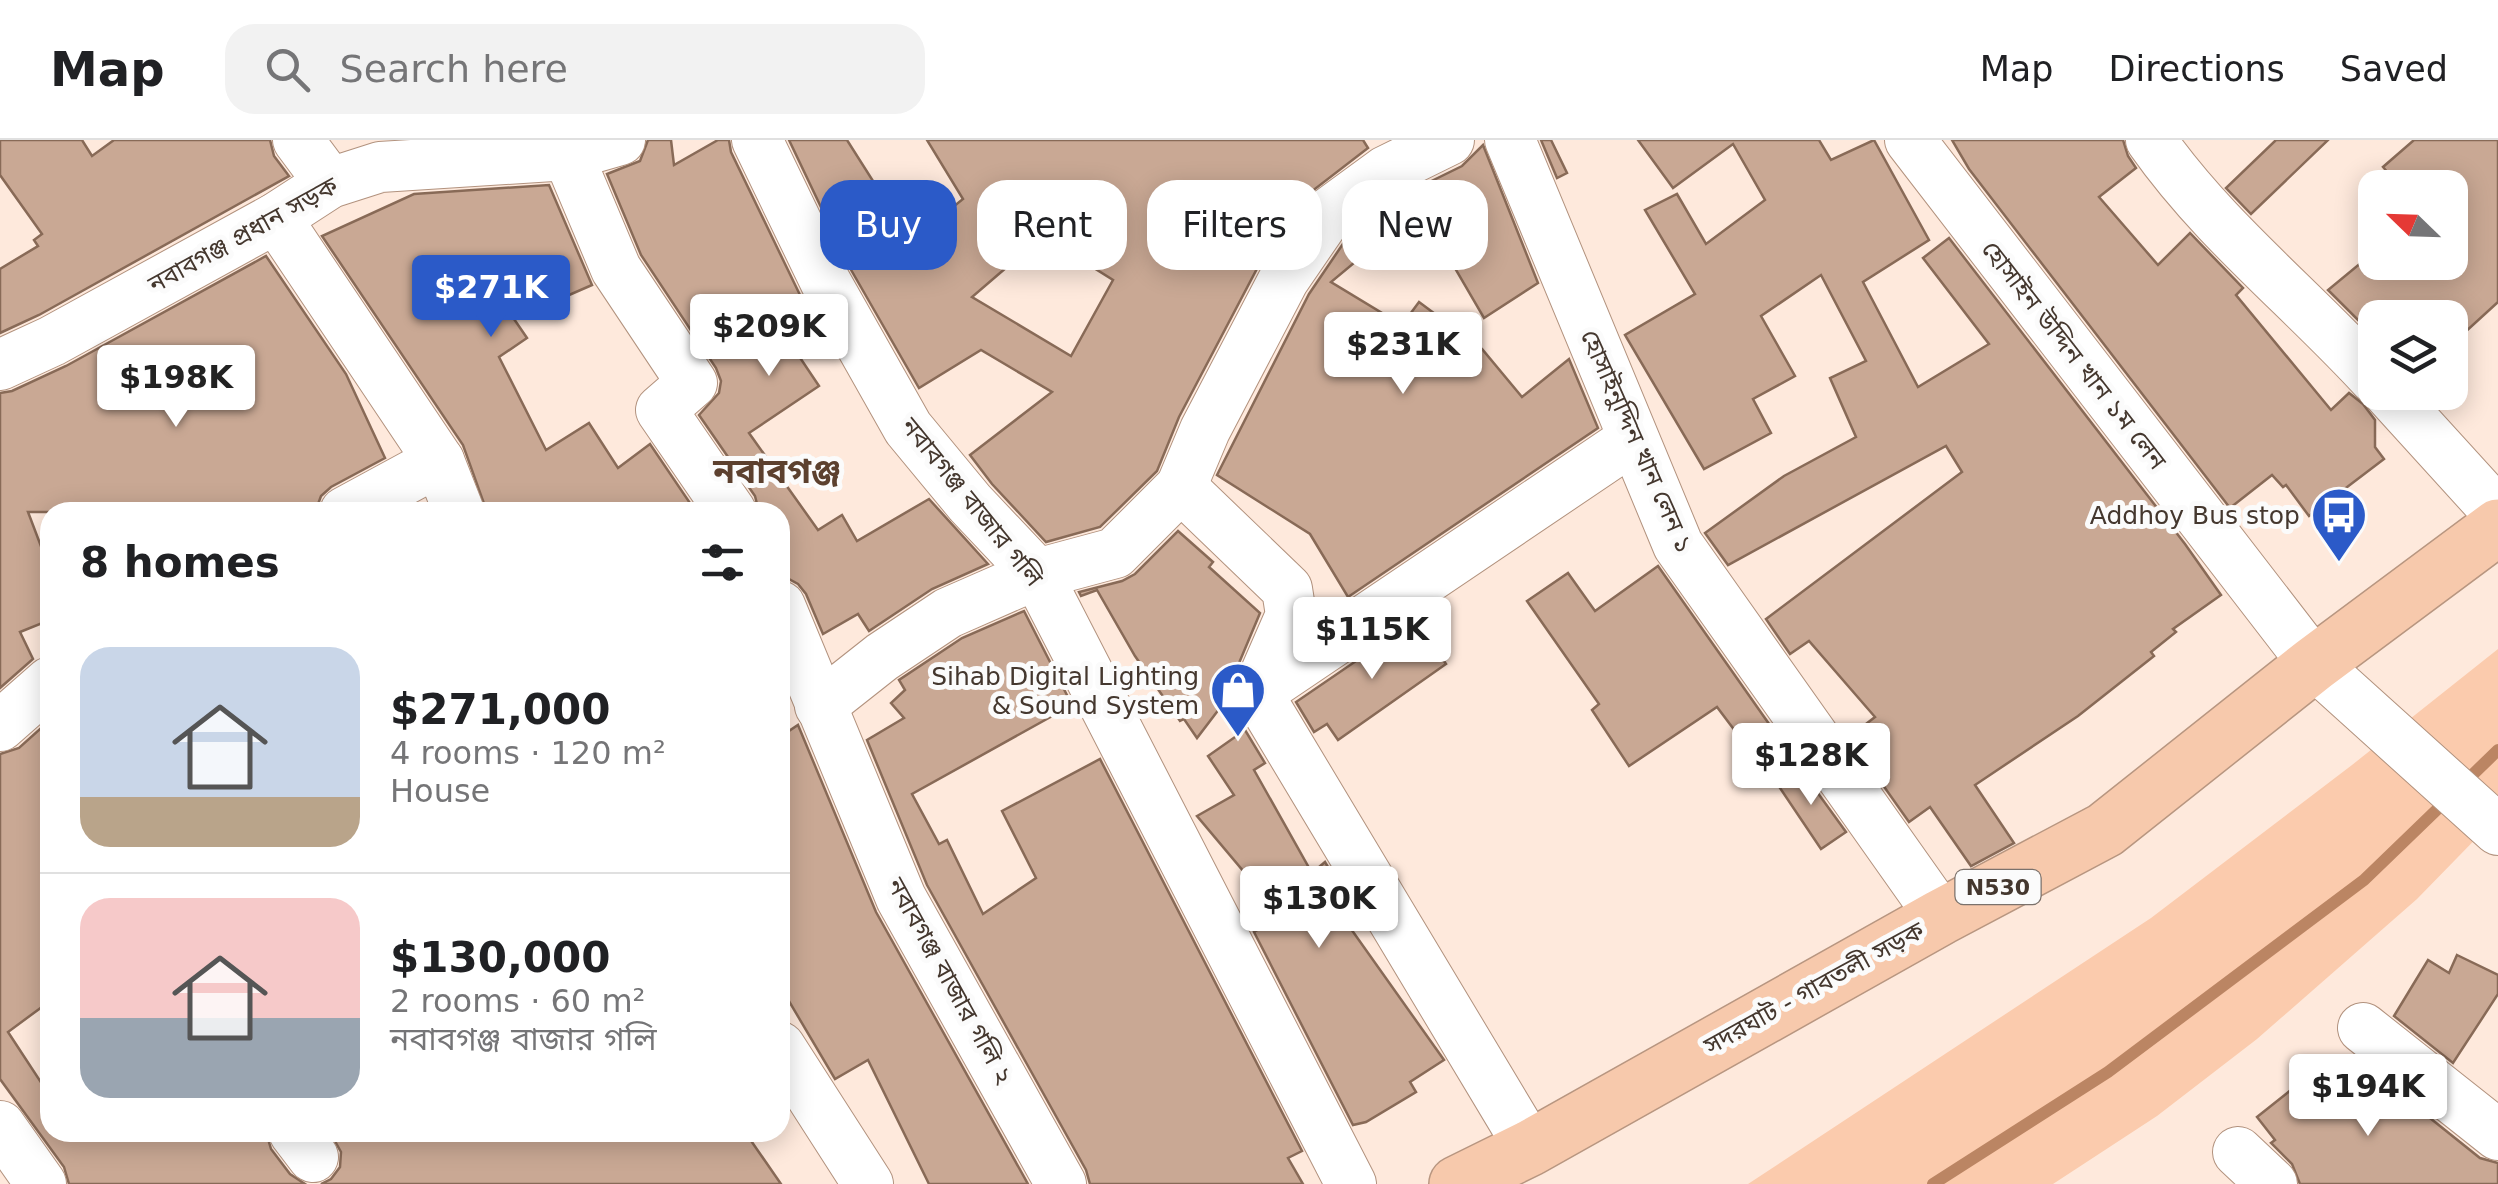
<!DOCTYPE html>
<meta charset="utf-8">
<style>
body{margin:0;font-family:"DejaVu Sans","Noto Sans Bengali",sans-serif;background:#f2f2f2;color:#202124;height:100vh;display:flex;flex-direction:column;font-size:38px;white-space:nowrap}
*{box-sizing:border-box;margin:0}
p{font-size:32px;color:#757577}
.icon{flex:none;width:55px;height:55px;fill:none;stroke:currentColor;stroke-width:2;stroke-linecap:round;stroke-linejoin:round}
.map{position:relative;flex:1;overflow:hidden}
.side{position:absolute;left:40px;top:362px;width:750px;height:640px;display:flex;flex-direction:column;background:#fff;border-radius:30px;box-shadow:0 5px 25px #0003}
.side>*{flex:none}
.guide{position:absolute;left:820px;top:40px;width:950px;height:90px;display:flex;gap:20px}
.needle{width:65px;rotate:293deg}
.controls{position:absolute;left:2358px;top:30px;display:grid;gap:20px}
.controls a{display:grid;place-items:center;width:110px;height:110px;border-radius:20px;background:#fff;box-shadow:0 5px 25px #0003;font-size:50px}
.price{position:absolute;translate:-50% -85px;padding:0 22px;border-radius:10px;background:#fff;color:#222;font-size:32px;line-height:65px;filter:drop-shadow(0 2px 5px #0008)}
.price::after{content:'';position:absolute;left:50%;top:60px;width:30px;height:22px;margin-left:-15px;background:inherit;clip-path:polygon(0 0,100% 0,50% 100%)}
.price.current{background:#2b5ac8;color:#fff}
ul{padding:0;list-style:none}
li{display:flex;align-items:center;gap:30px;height:250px;padding:0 40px}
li+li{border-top:2px solid #e0e0e0}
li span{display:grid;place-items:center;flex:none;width:280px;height:200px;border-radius:30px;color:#555}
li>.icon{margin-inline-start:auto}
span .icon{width:120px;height:120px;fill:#fffc;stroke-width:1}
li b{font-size:42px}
h2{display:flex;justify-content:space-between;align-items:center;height:120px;padding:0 40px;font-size:42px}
.tag{padding:0 35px;border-radius:30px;background:#fff;box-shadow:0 5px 25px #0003;font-size:35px;line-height:90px}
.tag.current{background:#2b5ac8;color:#fff}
header{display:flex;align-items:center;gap:60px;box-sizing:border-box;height:140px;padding:0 50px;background:#fff;border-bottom:2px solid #e0e0e0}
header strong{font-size:48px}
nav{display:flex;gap:55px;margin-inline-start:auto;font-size:35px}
.search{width:700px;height:90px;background:#f2f2f2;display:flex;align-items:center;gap:25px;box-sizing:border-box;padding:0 35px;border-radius:30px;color:#757577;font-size:38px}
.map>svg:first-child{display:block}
.green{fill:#fbcbad}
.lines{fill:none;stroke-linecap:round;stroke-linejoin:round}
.stream{stroke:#bb8563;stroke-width:12}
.building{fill:#c9a894;stroke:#886a57;stroke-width:2.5;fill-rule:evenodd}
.minor-casing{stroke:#b2927e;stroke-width:52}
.highway-casing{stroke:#b89680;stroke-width:58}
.minor{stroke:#fff;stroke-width:50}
.highway{stroke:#f7c9ac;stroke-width:55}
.labels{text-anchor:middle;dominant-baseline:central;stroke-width:10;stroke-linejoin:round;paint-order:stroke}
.shield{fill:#fbfbfb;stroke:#7b726c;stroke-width:2.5}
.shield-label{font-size:22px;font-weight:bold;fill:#44372e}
.street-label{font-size:25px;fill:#44372e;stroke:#fbfbfb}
.poi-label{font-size:25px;fill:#44372e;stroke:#fbfbfb;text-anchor:end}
.district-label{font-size:35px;font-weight:bold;fill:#5c402e;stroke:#fbfbfb}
</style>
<header>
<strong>Map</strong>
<div class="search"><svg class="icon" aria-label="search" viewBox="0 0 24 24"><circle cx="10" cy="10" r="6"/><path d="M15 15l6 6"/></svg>Search here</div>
<nav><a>Map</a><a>Directions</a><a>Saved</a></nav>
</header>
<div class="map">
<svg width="2498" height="1044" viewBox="0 0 2498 1044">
<rect width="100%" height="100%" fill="#fee9dc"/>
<!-- green -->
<polygon class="green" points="2498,509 2498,676 2417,759 2257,899 2157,976 2053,1044 1748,1044 2151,778 2352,625"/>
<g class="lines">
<!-- stream -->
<g class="stream">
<polyline points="2464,643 2498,610"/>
<polyline points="1933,1044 2108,932 2364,740 2450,657"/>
</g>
</g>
<!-- building -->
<g class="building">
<polygon points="0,0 82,0 92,16 114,0 270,0 274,16 289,36 39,175 0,193 0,129 38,106 34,100 42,94 0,35"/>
<polygon points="648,0 671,0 674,25 718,0 729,0 731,12 800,155 770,173 819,246 749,293 818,390 842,375 857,401 929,359 988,424 932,449 869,491 858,474 823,494 806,454 798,444 789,439 780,425 780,372 759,372 755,356 699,275 719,253 721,241 716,228 641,115 607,34 640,21"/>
<path d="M 789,0 L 847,0 L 911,101 L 963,59 L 927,0 L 1363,0 L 1368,8 L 1307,55 L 1260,123 L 1179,277 L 1157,331 L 1100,387 L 1046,402 L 992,344 L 970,315 L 1052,252 L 981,210 L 919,248 L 850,128 ZM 1043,96 L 1113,140 L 1071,216 L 972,157 Z"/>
<polygon points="1541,0 1551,0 1567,33 1557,38"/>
<polygon points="1638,0 1819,0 1831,20 1874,0 1929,100 1863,142 1918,247 1989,204 1923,118 1949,98 2185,404 2221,455 2173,489 2176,492 2151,512 2154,516 2078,576 1975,645 2014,703 1971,726 1930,667 1909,682 1849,597 1875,577 1809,501 1790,514 1766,479 1962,332 1946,306 1728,425 1705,393 1784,336 1856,297 1830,238 1866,221 1821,135 1761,176 1795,236 1753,259 1771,293 1704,329 1625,195 1695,154 1645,70 1677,54 1706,104 1765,60 1733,4 1673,48"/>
<polygon points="1952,0 2123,0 2128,16 2136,28 2099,57 2158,125 2190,93 2243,148 2236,155 2331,270 2349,253 2363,264 2375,280 2375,307 2384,319 2309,376 2286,345 2283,347 2272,335 2230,368 1969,29"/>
<polygon points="2276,0 2328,0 2251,74 2226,48"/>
<polygon points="2414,0 2498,0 2498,162 2450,206 2450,178 2375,178 2375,197 2328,150 2362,122 2450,122 2450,48 2401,48 2383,27"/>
<polygon points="1483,5 1538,143 1484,178 1420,68 1331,142 1402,185 1419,162 1482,209 1522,257 1569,219 1598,288 1348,457 1310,394 1217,335 1309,154 1351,92 1401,56 1462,26"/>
<polygon points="549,45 592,145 514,179 527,198 499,217 546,310 589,283 618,328 650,304 696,372 487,372 463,305 322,96 414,54"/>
<polygon points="266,116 346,234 385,318 331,347 321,356 317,367 306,372 28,372 50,430 50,480 20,492 33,519 0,548 0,253 12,251 66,226"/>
<polygon points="1178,391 1213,422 1209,427 1260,473 1231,542 1229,556 1197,598 1184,579 1180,581 1135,516 1097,450 1081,456 1079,452 1122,441 1135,434"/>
<polygon points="1658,426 1793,618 1769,636 1717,567 1629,626 1592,570 1599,564 1527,461 1568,433 1595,471"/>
<polygon points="1024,471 1072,565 912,654 939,704 947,700 983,774 1036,738 1002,671 1100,619 1302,1011 1288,1018 1303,1044 1090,1044 1086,1030 927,745 867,600 904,578 891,563 905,550 899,540 962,498"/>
<polygon points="1416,480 1446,524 1338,600 1327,584 1314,592 1296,562"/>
<polygon points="50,580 50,861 8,892 50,956 50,992 266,992 271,1009 290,1034 305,1044 69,1044 64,1027 0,939 0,614 19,608"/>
<polygon points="798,585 876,772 1028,1044 929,1044 868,920 835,939 780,846 780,597"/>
<polygon points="1245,590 1265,623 1254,630 1312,733 1325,722 1345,756 1334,765 1444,920 1410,942 1416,952 1366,982 1353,985 1254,792 1281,776 1197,676 1234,655 1208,616"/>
<polygon points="1799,627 1846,692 1821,709 1776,642"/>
<polygon points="2457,815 2498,835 2498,854 2453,923 2394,876 2428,820 2449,833"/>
<polygon points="2370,930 2480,1018 2498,1023 2498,1044 2300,1044 2292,1024 2271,1003 2275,1000 2257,977 2306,938 2319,953 2332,941 2346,958"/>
<polygon points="330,992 745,992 781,1044 321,1044 331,1039 340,1027 341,1012"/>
</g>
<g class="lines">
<!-- minor casing -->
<g class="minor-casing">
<g id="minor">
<polyline points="298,0 330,43"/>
<polyline points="757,0 825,141 908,288 970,363 1037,434 1351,1044"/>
<polyline points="1510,0 1678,405 1941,777"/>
<polyline points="1910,0 2314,524 2498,690"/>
<path d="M 2151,0 C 2214,90 2301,158 2375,239"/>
<polyline points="568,15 616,129 692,243 661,270 731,372"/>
<polyline points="276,78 439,321 459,372"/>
<polyline points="0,225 52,201 276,78 330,43 380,27 568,15 620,0"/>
<polyline points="2388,252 2498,373"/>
<polyline points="1181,347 1287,449 1291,475 1257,553 1530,1008"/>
<polyline points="345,372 439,321"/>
<polyline points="780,466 901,758 1061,1044"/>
<polyline points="1257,553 1633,299"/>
<polyline points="820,566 882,517 948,473 1037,434 1115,413 1181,347 1205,290 1284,139 1330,72 1386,31 1449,0"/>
<polyline points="0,586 50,542"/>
<polyline points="2363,888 2498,995"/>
<polyline points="780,907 868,1044"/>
<polyline points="0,986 41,1044"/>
<polyline points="294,992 313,1017"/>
<polyline points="2238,1012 2272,1044"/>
</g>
</g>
<!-- highway casing -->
<g class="highway-casing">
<polyline id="highway" points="1457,1044 1530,1008 1941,777 2105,690 2314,524 2498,387"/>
</g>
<!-- minor -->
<use href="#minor" class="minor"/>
<!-- highway -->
<use href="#highway" class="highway"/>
</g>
<!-- icons -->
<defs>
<g id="bus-pin" transform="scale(2.875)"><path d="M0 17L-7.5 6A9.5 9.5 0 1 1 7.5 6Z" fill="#2b5ac8" stroke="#fbfbfb"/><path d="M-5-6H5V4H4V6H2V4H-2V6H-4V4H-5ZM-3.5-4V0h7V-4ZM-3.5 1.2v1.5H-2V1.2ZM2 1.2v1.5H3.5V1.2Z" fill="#fff"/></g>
<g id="shop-pin" transform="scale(2.875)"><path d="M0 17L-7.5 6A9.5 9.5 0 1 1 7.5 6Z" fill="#2b5ac8" stroke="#fbfbfb"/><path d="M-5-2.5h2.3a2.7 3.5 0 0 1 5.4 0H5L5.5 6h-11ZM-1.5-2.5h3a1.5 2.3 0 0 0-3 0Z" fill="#fff"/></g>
</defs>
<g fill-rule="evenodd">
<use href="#bus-pin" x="2339" y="375"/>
<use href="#shop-pin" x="1238" y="550"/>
</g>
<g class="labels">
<!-- shield labels -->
<rect class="shield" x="1955.5" y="730" width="85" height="34" rx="8"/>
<g class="shield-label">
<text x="1998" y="747">N530</text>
</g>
<!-- street labels -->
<g class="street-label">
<text transform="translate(243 95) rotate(-29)">নবাবগঞ্জ প্রধান সড়ক</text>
<text transform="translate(2074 215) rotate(52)">হোসাইন উদ্দিন খান ১ম লেন</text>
<text transform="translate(1637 301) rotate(66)">হোসাইনুদ্দিন খান লেন ১</text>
<text transform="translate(972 362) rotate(51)">নবাবগঞ্জ বাজার গলি</text>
<text transform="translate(950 841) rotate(61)">নবাবগঞ্জ বাজার গলি ২</text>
<text transform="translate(1814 848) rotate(-29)">সদরঘাট - গাবতলী সড়ক</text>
</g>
<!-- poi labels -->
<g class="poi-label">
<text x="2300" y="375">Addhoy Bus stop</text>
<text x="1199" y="536">Sihab Digital Lighting<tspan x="1199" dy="29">&amp; Sound System</tspan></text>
</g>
<!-- district labels -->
<g class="district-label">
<text x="777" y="331">নবাবগঞ্জ</text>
</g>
</g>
</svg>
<div class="controls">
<a><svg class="needle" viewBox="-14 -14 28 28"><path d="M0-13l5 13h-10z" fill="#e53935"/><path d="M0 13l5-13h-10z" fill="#757577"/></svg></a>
<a><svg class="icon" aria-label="layers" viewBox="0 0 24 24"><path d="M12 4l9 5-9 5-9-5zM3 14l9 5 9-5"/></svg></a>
</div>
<b class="price current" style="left:491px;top:200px">$271K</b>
<b class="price" style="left:769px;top:239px">$209K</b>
<b class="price" style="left:1403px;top:257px">$231K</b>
<b class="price" style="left:176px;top:290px">$198K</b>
<b class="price" style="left:1372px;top:542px">$115K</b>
<b class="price" style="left:1811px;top:668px">$128K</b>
<b class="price" style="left:1319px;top:811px">$130K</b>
<b class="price" style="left:2368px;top:999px">$194K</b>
<div class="guide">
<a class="tag current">Buy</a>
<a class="tag">Rent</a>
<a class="tag">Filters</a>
<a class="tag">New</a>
</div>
<section class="side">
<h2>8 homes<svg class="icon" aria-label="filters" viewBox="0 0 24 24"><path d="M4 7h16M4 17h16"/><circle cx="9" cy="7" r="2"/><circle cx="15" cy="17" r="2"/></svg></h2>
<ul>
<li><span style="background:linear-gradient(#c9d6e8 75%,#b9a48a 0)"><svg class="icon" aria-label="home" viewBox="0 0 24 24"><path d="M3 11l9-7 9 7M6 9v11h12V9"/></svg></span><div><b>$271,000</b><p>4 rooms · 120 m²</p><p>House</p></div></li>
<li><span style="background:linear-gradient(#f6c9c9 60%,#9aa5b1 0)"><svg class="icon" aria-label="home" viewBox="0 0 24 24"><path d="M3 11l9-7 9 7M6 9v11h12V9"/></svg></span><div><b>$130,000</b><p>2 rooms · 60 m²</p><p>নবাবগঞ্জ বাজার গলি</p></div></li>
</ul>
</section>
</div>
